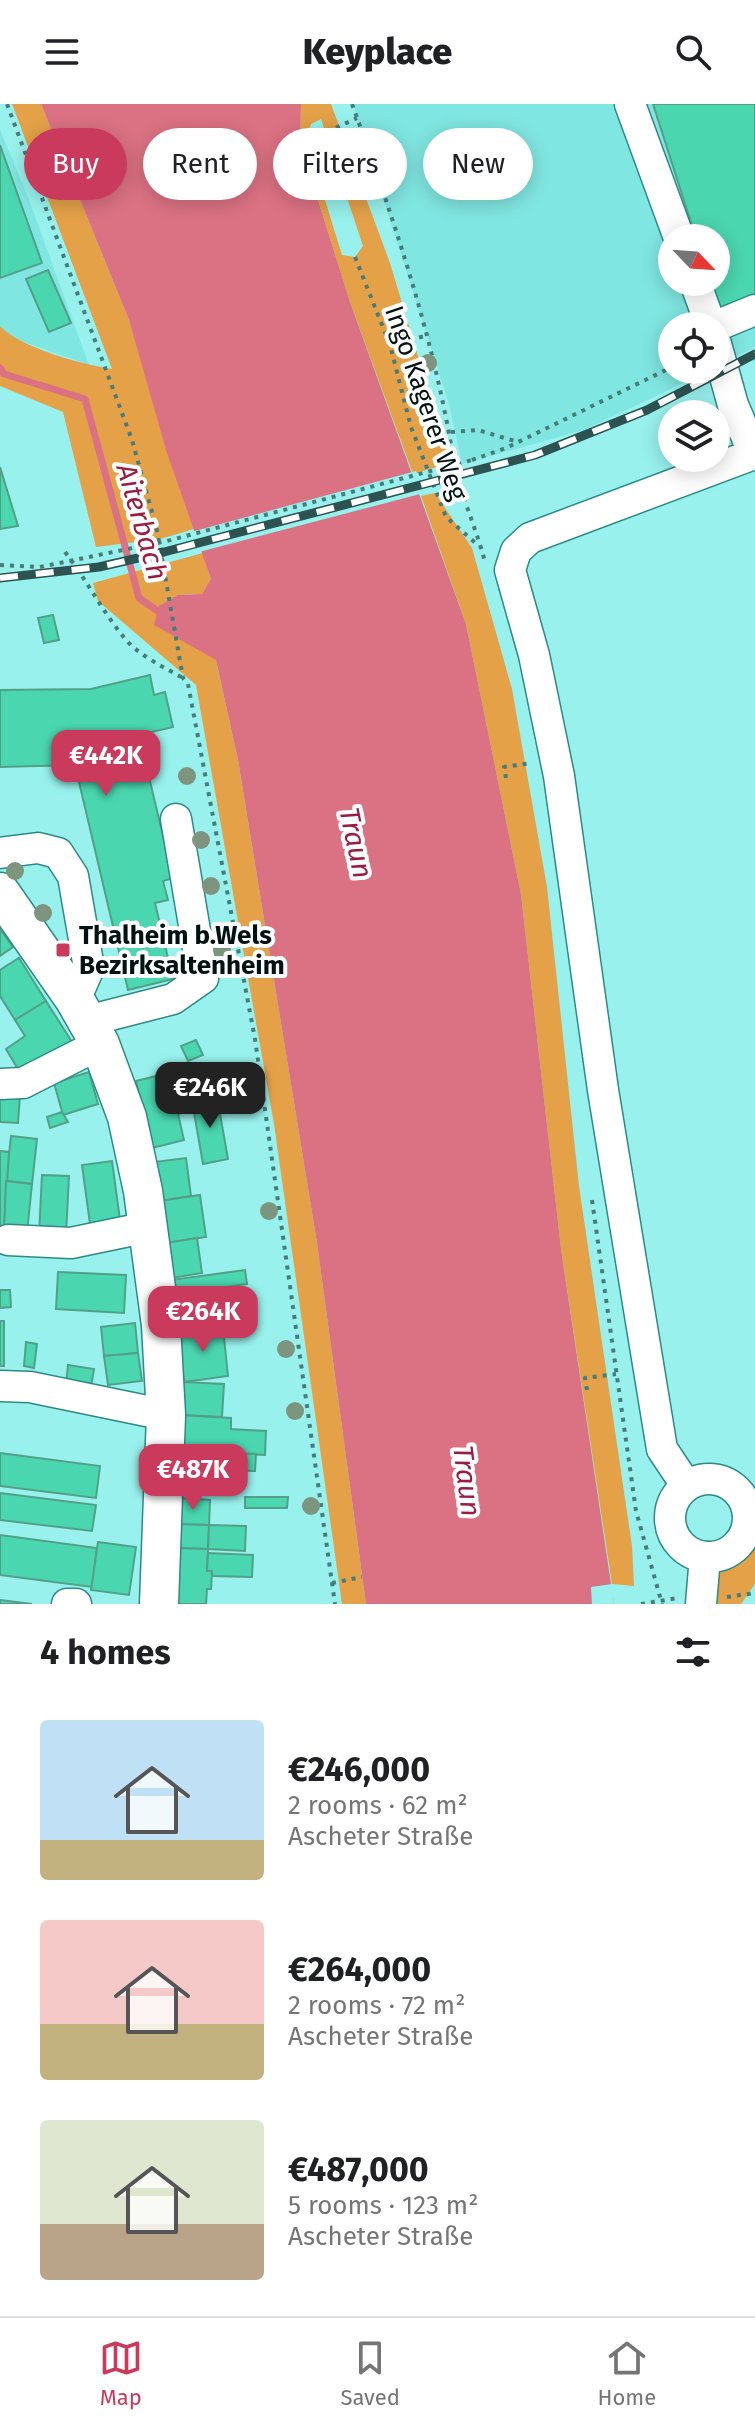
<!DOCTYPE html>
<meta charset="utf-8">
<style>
body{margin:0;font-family:"Fira Sans",sans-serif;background:#f2f2f2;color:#202124;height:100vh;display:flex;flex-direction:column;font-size:30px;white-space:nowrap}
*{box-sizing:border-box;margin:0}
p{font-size:26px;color:#757577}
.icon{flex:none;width:44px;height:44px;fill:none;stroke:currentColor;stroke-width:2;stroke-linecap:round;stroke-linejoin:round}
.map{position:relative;height:1500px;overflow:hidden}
.side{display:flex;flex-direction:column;background:#fff;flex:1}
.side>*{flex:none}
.banner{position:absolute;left:24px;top:24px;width:708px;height:72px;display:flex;gap:16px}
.needle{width:52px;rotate:115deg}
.fabs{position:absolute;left:658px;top:120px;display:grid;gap:16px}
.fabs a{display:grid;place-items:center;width:72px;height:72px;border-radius:50%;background:#fff;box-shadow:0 4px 20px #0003;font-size:40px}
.price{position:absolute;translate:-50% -68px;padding:0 18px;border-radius:16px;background:#ca3a5d;color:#fff;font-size:26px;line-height:52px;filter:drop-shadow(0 2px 4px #0008)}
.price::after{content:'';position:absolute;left:50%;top:48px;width:24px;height:18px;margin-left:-12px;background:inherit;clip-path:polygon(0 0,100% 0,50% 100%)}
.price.on{background:#222;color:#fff}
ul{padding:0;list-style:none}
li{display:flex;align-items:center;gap:24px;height:200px;padding:0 40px}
li span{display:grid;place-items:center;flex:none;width:224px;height:160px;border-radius:8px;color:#555}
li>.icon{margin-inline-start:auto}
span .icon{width:96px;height:96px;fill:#fffc;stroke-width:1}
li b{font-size:34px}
h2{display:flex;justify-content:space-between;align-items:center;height:96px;padding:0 40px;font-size:34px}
.pill{padding:0 28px;border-radius:36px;background:#fff;box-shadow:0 4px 20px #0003;font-size:28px;line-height:72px}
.pill.on{background:#ca3a5d;color:#fff}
header{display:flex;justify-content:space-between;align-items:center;height:104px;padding:0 40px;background:#fff;font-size:36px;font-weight:800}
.tab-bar{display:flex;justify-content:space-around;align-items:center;height:112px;border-top:2px solid #e0e0e0;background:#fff;font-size:22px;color:#757577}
.tab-bar a{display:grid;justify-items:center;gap:4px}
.tab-bar .on{color:#ca3a5d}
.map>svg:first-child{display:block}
.built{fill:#80e6e1;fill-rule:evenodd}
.green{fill:#e4a148;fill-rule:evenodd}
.water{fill:#db7283}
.pier{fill:#98f1ec}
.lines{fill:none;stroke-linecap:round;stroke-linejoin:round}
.stream{stroke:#db7283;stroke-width:7}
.building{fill:#4ad7b0;stroke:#52a088;stroke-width:2}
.minor-casing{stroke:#2c8b87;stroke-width:33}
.major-casing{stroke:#2c8b87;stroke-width:41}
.path{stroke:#487c79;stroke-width:4;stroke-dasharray:4 6;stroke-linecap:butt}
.minor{stroke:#fff;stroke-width:30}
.major{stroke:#fff;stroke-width:38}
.rail-casing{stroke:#2c5351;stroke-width:9}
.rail{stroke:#fff;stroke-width:6;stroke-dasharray:18;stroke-linecap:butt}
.path-bridge{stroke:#487c79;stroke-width:4;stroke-dasharray:4 6;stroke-linecap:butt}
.tree{fill:#7d957f}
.poi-dot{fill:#ca3a5d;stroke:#fff;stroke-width:3}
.labels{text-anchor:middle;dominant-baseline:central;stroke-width:8;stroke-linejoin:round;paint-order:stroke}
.street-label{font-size:26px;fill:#001312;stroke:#fff}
.poi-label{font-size:26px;font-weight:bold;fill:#001312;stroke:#fff;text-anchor:start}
.water-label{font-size:28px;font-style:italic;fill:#9c1c40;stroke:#fff}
</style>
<header><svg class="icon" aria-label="menu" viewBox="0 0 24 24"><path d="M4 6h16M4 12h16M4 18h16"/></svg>Keyplace<svg class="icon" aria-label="search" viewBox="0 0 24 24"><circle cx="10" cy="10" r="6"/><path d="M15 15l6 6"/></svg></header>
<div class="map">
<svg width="755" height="1500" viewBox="0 0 755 1500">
<rect width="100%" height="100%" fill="#98f1ec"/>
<!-- built -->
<g class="built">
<path d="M 353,0 L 755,0 L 755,243 L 716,263 L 716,222 L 672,222 L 672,266 L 711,266 L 584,326 L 462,360 L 449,300 ZM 672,134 L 716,134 L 716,178 L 672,178 Z"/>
<polygon points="0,26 28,93 89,261 10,233 0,222"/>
</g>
<!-- green -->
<g class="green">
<path d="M 12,0 L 41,0 L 129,216 L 194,425 L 160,435 L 96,443 L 63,308 L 0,282 L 0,222 C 19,243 83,261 112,265 Z"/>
<path d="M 301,0 L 331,0 L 390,159 L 450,359 L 413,370 L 350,198 L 300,39 ZM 321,15 L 363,142 L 355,153 L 342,151 L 306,35 L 311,20 Z"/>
<polygon points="435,389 472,444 512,585 547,783 579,1082 632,1442 634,1482 612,1480 561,1145 521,790 466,520 421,392"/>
<polygon points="203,449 211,476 202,490 178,491 216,556 238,656 317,1139 366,1500 342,1500 274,1020 196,581 98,497 93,479"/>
<path d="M 755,1430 L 755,1480 L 741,1500 L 708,1500 C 709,1464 742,1459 755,1430 Z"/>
</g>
<!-- water -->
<polygon class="water" points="41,0 301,0 300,39 350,198 466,520 521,790 561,1145 614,1500 366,1500 317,1139 238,656 216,556 154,521 159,502 178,491 202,490 211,475 166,346 129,216"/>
<!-- pier -->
<g class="pier">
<polygon points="416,367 424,389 199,448 191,428"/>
<polygon points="612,1480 614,1500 592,1500 591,1483"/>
</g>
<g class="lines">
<!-- stream -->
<polyline class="stream" points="0,264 4,270 85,295 139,494 165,512"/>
</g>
<!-- building -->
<g class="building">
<polygon points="653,0 755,0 755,202 721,213 710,178 716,178 716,134 696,134"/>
<polygon points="0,41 42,159 0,174"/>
<polygon points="48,166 71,219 49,228 26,175"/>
<polygon points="0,363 18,422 0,425"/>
<polygon points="53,511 59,536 44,539 38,514"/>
<polygon points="150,571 154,591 165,588 173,623 139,631 173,774 163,777 168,796 155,799 173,875 128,886 75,661 0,663 0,586 91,585"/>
<polygon points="0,825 13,843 0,852"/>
<polygon points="19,854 46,897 15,916 0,892 0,866"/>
<polygon points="46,897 72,938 21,970 6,945 25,932 15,916"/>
<polygon points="196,936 203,951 188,957 181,942"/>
<polygon points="176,967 185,1008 178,1010 184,1036 152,1044 136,977"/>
<polygon points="89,968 98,1000 63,1011 54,979"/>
<polygon points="0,989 20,991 18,1019 0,1018"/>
<polygon points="217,993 228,1055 203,1060 192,997"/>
<polygon points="62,1008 68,1018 50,1024 47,1013"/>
<polygon points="11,1032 37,1035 32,1080 6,1077"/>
<polygon points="0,1047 9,1048 4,1126 0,1126"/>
<polygon points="186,1054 191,1092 160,1097 154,1058"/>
<polygon points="112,1057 120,1116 90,1120 82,1061"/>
<polygon points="42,1071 69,1072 66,1131 39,1130"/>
<polygon points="6,1077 32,1080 27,1129 4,1126"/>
<polygon points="200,1091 206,1133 166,1139 160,1097"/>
<polygon points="197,1134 202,1169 171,1174 166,1139"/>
<polygon points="245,1166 247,1180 213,1185 214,1194 204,1196 207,1214 213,1215 214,1224 178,1229 171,1176"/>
<polygon points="58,1168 126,1171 124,1209 56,1205"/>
<polygon points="0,1186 10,1186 11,1203 0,1204"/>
<rect x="0" y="1217" width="4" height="45"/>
<polygon points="135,1219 138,1249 104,1252 101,1223"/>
<polygon points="214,1224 223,1224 228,1272 184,1278 178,1229"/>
<polygon points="26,1238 37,1240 34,1264 24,1262"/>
<polygon points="138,1249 142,1277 108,1281 104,1252"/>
<polygon points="68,1261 94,1265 91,1283 66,1280"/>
<polygon points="184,1278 224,1280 222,1313 181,1311"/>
<polygon points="181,1311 231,1314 231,1325 266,1327 265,1351 180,1347"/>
<polygon points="180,1347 256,1350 255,1367 213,1366 212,1381 178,1379"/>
<polygon points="0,1349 100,1362 96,1394 0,1382"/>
<polygon points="0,1389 96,1401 92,1427 0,1416"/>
<polygon points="245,1393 288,1393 287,1404 245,1404"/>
<polygon points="178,1394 210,1396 209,1421 176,1420"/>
<polygon points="176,1420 209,1421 208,1445 176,1444"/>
<polygon points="209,1421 246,1422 245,1447 208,1445"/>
<polygon points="0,1431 97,1444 92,1483 0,1471"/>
<polygon points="98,1438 136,1443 129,1491 91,1486"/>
<polygon points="176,1444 208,1445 207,1467 212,1467 211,1485 207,1485 206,1500 173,1500"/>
<polygon points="208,1449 253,1451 252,1473 212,1472 212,1467 207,1467"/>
<polygon points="0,1496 32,1500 0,1500"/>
</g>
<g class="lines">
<!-- minor casing -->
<g class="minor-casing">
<g id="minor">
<polyline points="630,0 679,134"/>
<polyline points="695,178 711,222"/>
<polyline points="716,222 755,206"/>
<polyline points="0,749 38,744 58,749 73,772 89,864 75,896"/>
<polyline points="87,917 173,895 203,874 176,715"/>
<polyline points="0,980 23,979 100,940"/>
<polyline points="8,1136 71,1139 148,1123"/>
<polyline points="0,1282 30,1283 166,1311"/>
<circle cx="709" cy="1414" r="39"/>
<polyline points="686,1381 662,1345 603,986 559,672 534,551 510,466 516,447 530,434 754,350 733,301 716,240"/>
<polyline points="67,1500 76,1500"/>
<polyline points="701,1500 705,1453"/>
</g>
</g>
<!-- major casing -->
<g class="major-casing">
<polyline id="major" points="0,788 75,896 100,940 127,1013 143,1087 161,1221 166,1311 159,1500"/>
</g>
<!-- path -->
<g class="path">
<polyline points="7,0 132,336 157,426 183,574 188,580 255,935 335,1500"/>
<path d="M 352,0 C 394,115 433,232 453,352 C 459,388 476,423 485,458"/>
<polyline points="327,28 357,14"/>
<polyline points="355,153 390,241 411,323 446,413 479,442"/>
<polyline points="390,241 429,231"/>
<polyline points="451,328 478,326 518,338"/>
<polyline points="472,356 506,344 672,263"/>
<path d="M 65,448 C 86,475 101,505 122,531 C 137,551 162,562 183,574"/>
<polyline points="0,461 40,463"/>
<polyline points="506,674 504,663 532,659"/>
<polyline points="592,1096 636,1407 662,1500"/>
<polyline points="587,1286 585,1274 616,1270"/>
<polyline points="332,1479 362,1473"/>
<polyline points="727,1493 755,1489"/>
<polyline points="641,1500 678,1494"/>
</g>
<!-- minor -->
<use href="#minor" class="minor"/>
<!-- major -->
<use href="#major" class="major"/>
<!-- rail casing -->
<g class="rail-casing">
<polyline id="rail" points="0,474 99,463 164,448 535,351 647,306 755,250"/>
</g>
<!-- rail -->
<use href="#rail" class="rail"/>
<!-- path-bridge -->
<polyline class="path-bridge" points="40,463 167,437 472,356"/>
</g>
<!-- trees -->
<g class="tree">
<circle cx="428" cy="259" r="9"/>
<circle cx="187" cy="672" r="9"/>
<circle cx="201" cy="736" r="9"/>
<circle cx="15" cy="767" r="9"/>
<circle cx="211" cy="782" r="9"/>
<circle cx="43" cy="809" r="9"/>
<circle cx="222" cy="846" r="9"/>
<circle cx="269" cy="1107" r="9"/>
<circle cx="286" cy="1245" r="9"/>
<circle cx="295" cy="1307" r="9"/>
<circle cx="311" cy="1402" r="9"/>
</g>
<!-- markers -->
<rect class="poi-dot" x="55" y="838" width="16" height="16" rx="4"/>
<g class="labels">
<!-- street labels -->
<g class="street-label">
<text transform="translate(426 299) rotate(71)">Ingo Kagerer Weg</text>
</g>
<!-- poi labels -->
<g class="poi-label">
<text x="79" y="831">Thalheim b.Wels<tspan x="79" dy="30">Bezirksaltenheim</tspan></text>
</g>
<!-- water labels -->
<g class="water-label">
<text transform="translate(142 418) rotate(74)">Aiterbach</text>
<text transform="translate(356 739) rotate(78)">Traun</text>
<text transform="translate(467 1377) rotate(83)">Traun</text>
</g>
</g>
</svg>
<div class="fabs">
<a><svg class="needle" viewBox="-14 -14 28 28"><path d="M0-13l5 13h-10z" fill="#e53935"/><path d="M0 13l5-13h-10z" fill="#757577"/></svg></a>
<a><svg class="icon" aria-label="locate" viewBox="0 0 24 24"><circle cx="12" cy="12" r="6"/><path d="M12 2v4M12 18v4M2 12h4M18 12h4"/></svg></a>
<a><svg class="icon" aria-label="layers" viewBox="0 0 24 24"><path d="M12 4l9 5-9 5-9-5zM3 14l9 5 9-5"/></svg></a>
</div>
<b class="price" style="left:106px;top:694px">€442K</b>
<b class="price on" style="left:210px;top:1026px">€246K</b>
<b class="price" style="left:203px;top:1250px">€264K</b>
<b class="price" style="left:193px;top:1408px">€487K</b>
<div class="banner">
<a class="pill on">Buy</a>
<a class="pill">Rent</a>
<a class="pill">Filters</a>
<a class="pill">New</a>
</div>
</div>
<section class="side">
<h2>4 homes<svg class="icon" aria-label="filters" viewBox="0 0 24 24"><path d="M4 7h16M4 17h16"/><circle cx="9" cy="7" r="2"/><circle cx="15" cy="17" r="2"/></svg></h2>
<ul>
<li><span style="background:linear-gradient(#bfe0f5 75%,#c2b280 0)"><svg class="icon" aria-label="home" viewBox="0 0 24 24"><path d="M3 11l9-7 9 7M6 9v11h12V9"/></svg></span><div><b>€246,000</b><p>2 rooms · 62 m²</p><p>Ascheter Straße</p></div></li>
<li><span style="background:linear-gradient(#f6c9c9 65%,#c2b280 0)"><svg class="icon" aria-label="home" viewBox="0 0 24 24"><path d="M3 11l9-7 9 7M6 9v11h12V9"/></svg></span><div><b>€264,000</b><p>2 rooms · 72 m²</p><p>Ascheter Straße</p></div></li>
<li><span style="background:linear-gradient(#dfe7d0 65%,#b9a48a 0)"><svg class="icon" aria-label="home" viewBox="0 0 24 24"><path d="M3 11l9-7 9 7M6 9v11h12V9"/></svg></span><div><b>€487,000</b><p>5 rooms · 123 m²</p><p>Ascheter Straße</p></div></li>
</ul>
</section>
<nav class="tab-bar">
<a class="on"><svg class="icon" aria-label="map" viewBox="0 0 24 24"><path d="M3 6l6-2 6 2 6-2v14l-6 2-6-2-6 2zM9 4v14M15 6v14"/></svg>Map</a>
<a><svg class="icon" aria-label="saved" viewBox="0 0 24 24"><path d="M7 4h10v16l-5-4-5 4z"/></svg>Saved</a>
<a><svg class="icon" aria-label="home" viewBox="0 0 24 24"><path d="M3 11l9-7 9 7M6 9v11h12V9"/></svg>Home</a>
</nav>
